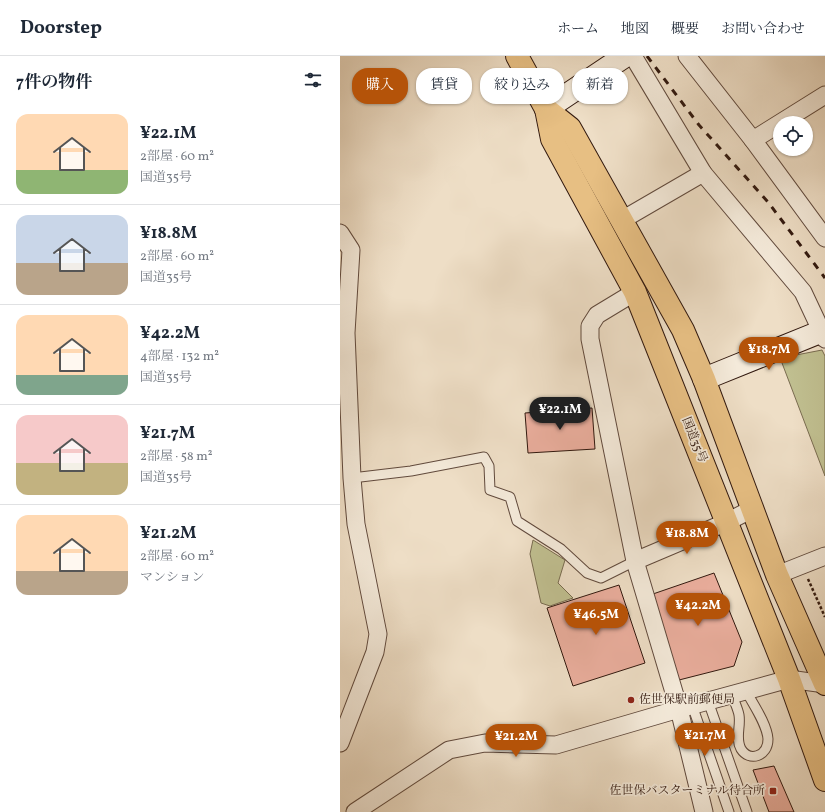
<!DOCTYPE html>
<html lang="ja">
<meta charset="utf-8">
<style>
body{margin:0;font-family:Vollkorn,"Noto Serif JP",serif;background:#f2f2f3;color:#1f2937;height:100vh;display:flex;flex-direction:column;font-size:15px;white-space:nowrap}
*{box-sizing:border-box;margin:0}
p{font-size:13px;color:#747a83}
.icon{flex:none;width:22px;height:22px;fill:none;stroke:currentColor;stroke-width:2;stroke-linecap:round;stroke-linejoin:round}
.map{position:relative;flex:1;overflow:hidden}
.details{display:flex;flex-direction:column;background:#fff;width:340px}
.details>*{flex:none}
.hud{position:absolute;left:12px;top:12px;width:380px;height:36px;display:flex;gap:8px}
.fabs{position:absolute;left:433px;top:60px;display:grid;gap:8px}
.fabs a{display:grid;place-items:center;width:40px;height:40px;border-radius:50%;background:#fff;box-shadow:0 1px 3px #0004;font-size:20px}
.price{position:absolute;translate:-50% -34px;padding:0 9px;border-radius:14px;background:#b45309;color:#fff;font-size:13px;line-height:26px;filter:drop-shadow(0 1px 2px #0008)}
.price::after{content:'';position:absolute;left:50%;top:24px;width:12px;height:9px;margin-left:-6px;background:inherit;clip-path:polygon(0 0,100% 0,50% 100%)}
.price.selected{background:#222;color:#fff}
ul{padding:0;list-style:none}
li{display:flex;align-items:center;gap:12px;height:100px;padding:0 16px}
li+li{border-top:1px solid #e0e1e3}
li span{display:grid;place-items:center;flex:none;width:112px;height:80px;border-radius:12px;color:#555}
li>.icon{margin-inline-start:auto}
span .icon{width:48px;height:48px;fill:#fffc;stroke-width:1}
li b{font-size:17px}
h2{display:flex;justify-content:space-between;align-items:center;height:48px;padding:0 16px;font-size:17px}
.chip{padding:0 14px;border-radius:16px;background:#fff;box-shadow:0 1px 3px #0004;font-size:14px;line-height:36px}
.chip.selected{background:#b45309;color:#fff}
header{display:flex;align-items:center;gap:24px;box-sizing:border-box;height:56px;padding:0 20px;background:#fff;border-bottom:1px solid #e0e1e3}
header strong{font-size:19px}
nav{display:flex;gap:22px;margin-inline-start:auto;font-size:14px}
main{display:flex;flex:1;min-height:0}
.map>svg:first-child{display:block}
.green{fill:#c0bf90;stroke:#796c50}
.building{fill:#e9ad9c;stroke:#32190f}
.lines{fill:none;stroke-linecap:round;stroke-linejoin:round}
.lane-casing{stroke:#614a3d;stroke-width:11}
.street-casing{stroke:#614a3d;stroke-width:19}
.secondary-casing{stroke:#32190f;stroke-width:24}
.highway-casing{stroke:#32190f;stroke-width:24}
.path{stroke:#32190f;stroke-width:2.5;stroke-dasharray:3 2;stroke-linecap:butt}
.lane{stroke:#f4eada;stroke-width:9}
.street{stroke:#f4eada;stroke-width:17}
.secondary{stroke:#f4eada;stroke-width:22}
.highway{stroke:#e7bf83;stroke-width:22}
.rail{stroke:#32190f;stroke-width:3;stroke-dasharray:7 7;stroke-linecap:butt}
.poi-dot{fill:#8f2418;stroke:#f4eada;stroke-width:1.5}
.labels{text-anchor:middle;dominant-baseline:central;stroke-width:3.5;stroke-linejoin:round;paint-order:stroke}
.street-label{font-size:12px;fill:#32190f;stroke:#f4eada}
.poi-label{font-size:12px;fill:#32190f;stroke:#f4eada;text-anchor:start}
</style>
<header>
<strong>Doorstep</strong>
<nav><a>ホーム</a><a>地図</a><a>概要</a><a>お問い合わせ</a></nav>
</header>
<main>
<section class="details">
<h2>7件の物件<svg class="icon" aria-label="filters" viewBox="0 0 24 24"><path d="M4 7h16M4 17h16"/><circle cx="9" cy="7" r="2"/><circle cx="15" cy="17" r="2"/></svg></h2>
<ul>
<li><span style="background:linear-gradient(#ffd9b3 70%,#8fb573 0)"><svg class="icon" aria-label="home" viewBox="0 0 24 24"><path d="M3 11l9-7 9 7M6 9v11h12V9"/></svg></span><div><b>¥22.1M</b><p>2部屋 · 60 m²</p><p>国道35号</p></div></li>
<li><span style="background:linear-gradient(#c9d6e8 60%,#b9a48a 0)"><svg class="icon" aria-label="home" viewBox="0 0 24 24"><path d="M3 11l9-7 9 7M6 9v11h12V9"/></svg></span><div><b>¥18.8M</b><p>2部屋 · 60 m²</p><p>国道35号</p></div></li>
<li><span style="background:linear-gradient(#ffd9b3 75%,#7fa58c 0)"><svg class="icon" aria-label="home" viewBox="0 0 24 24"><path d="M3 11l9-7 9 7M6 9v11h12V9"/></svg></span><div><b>¥42.2M</b><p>4部屋 · 132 m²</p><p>国道35号</p></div></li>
<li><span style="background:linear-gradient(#f6c9c9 60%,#c2b280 0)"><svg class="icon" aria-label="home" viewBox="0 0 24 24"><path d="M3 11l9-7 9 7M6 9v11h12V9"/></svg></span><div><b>¥21.7M</b><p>2部屋 · 58 m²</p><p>国道35号</p></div></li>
<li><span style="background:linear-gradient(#ffd9b3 70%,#b9a48a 0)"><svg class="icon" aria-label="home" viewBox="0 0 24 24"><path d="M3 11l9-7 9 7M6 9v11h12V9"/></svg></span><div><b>¥21.2M</b><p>2部屋 · 60 m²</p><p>マンション</p></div></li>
</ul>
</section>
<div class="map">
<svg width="485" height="756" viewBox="0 0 485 756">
<rect width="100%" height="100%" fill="#eedec6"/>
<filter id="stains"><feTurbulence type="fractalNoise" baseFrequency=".005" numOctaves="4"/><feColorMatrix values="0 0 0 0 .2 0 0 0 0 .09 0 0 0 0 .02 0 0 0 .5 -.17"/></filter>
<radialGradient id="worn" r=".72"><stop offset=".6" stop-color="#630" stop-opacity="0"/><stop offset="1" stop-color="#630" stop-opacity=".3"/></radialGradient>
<!-- green -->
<g class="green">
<polygon points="482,294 485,300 485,420 442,307 451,300"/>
<polygon points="193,484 225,504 218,527 233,542 210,550 201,547 190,498"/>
</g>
<!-- building -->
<g class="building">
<polygon points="252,352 255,393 188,397 185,357"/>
<polygon points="374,517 402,586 394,610 339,624 310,539"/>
<polygon points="279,529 305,607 233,630 207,552"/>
<polygon points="434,710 454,756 429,756 413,714"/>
</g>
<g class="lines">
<!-- lane casing -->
<g class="lane-casing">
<g id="lane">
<polyline points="12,422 71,415 144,401 149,410 150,434 170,441 177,465 221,493 247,517 261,522 295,505"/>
<path d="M 392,639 C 394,645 398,653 399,659 C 401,671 395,682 401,693 C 409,706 428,701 428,683 C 427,668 413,648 406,635"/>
<polyline points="368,645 407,756"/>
<polyline points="352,649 389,756"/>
</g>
</g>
<!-- street casing -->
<g class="street-casing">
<g id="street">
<polyline points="293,0 363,117"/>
<polyline points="347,0 413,84 485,182"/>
<polyline points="413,84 485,39"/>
<polyline points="282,164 363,117 463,236 485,283"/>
<polyline points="0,177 11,194 6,277 12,422 16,468 38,578 35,596 0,687"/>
<polyline points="295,236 257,259 250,270 250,283 295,505 339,653 364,756"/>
<polyline points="295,505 387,466 412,453"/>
<polyline points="437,519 485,500"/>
<polyline points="15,756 109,694 145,687 216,689 339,653 449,623 485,628"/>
</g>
</g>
<!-- secondary casing -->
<g class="secondary-casing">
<g id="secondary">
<polyline points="206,53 285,0"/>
<polyline points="364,323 485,274"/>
</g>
</g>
<!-- highway casing -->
<g class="highway-casing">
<g id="highway">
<polyline points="177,0 206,53 212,83 295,236 449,623 485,724"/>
<polyline points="206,53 230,72 343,274 364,323 437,519 485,628"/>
</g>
</g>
<!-- path -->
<polyline class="path" points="468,523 485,561"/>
<!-- lane -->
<use href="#lane" class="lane"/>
<!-- street -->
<use href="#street" class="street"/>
<!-- secondary -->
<use href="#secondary" class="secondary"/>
<!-- highway -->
<use href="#highway" class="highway"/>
<!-- rail -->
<polyline class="rail" points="307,0 359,69 428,146 485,222"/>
</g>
<!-- markers -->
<g class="poi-dot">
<circle cx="291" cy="644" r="4"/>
<rect x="429" y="731" width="8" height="8" rx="2"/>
</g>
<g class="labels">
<!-- street labels -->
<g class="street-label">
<text transform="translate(354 384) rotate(68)">国道35号</text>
</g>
<!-- poi labels -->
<g class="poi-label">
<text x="299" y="644">佐世保駅前郵便局</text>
<text x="425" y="735" text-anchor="end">佐世保バスターミナル待合所</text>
</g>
</g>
<rect width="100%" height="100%" filter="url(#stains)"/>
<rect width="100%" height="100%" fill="url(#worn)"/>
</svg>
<div class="fabs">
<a><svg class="icon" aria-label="locate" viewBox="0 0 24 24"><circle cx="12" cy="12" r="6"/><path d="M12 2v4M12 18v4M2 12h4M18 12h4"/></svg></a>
</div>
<b class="price" style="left:429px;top:315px">¥18.7M</b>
<b class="price selected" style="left:220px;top:375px">¥22.1M</b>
<b class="price" style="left:347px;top:499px">¥18.8M</b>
<b class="price" style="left:358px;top:571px">¥42.2M</b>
<b class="price" style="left:256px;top:580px">¥46.5M</b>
<b class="price" style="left:365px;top:701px">¥21.7M</b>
<b class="price" style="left:176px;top:702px">¥21.2M</b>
<div class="hud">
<a class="chip selected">購入</a>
<a class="chip">賃貸</a>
<a class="chip">絞り込み</a>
<a class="chip">新着</a>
</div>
</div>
</main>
